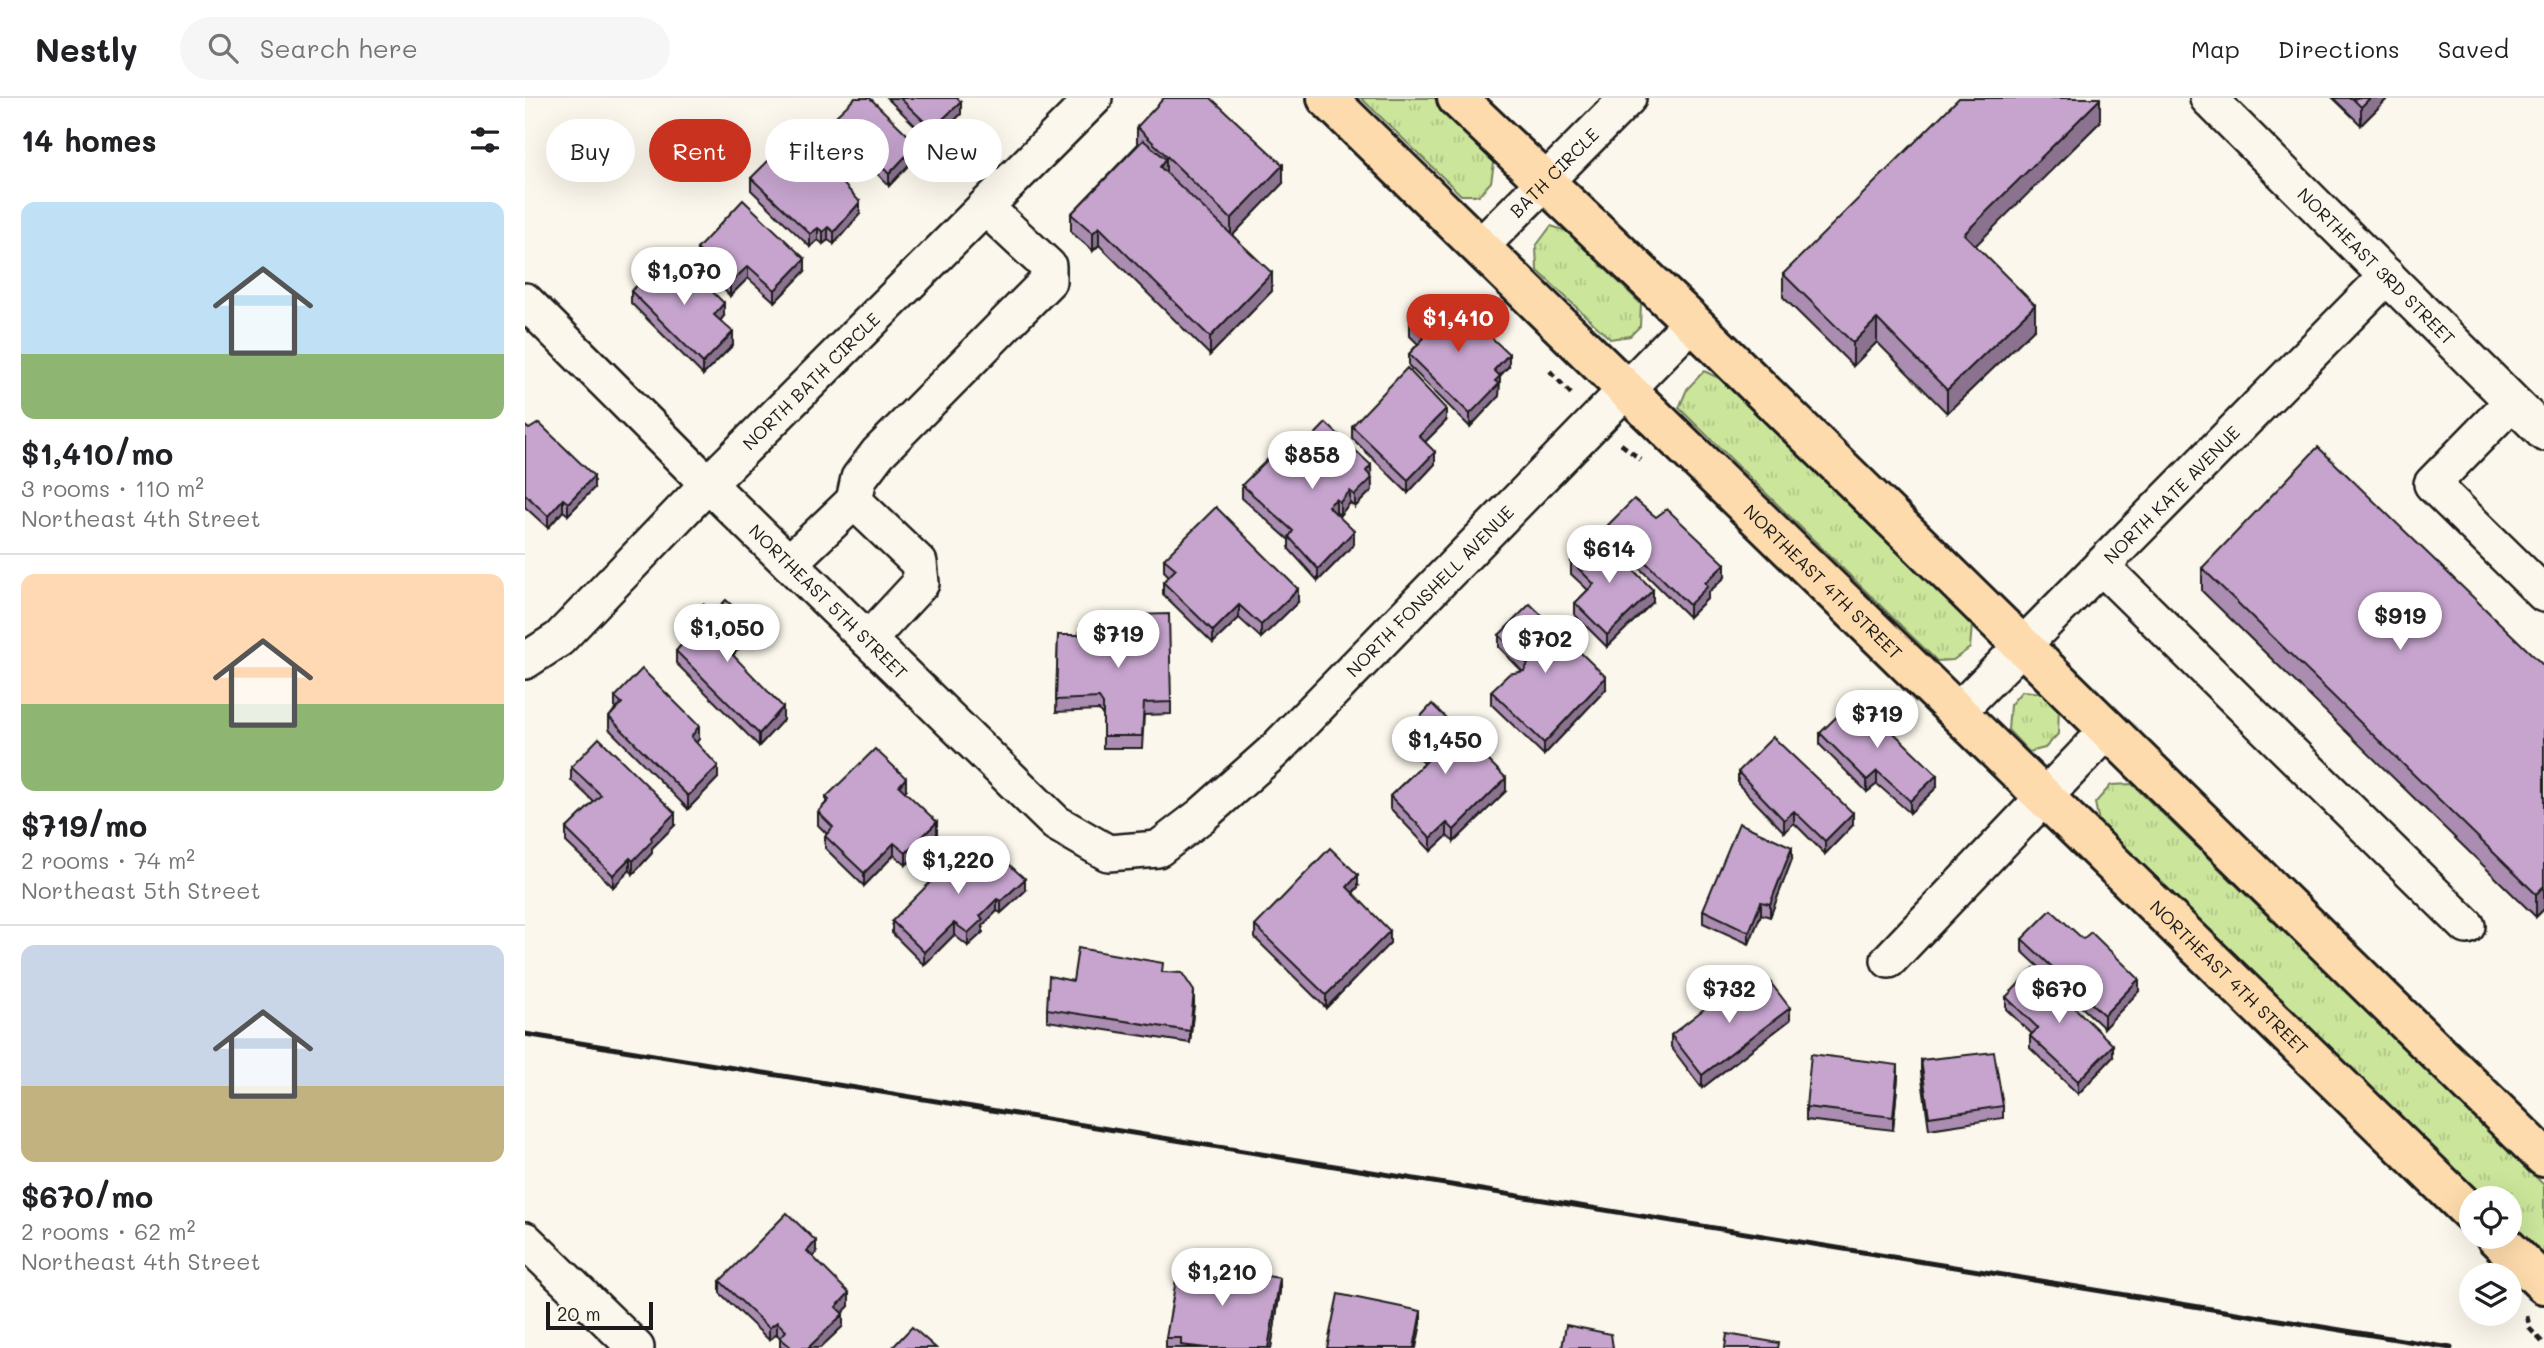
<!DOCTYPE html>
<meta charset="utf-8">
<style>
body{margin:0;font-family:Mali,sans-serif;background:#f6f6f6;color:#202124;height:100vh;display:flex;flex-direction:column;font-size:26px;white-space:nowrap}
*{box-sizing:border-box;margin:0}
p{font-size:23px;color:#757577}
.icon{flex:none;width:38px;height:38px;fill:none;stroke:currentColor;stroke-width:2;stroke-linecap:round;stroke-linejoin:round}
.map{position:relative;flex:1;overflow:hidden}
.panel{display:flex;flex-direction:column;background:#fff;width:525px}
.panel>*{flex:none}
.banner{position:absolute;left:21px;top:21px;width:665px;height:63px;display:flex;gap:14px}
.controls{position:absolute;left:1934px;top:1088px;display:grid;gap:14px}
.controls a{display:grid;place-items:center;width:63px;height:63px;border-radius:50%;background:#fff;box-shadow:0 7px 28px #0002;font-size:35px}
.scale{position:absolute;left:21px;bottom:18px;width:107px;box-sizing:border-box;padding-left:7px;border:4px solid #1c1c1c;border-top:0;font-size:19px;line-height:24px;white-space:nowrap;color:#1c1c1c;-webkit-text-stroke:5px #fbf7ec;paint-order:stroke}
.price{position:absolute;translate:-50% -60px;padding:0 16px;border-radius:24px;background:#fff;color:#222;font-size:23px;line-height:46px;filter:drop-shadow(0 2px 4px #0008)}
.price::after{content:'';position:absolute;left:50%;top:42px;width:21px;height:16px;margin-left:-10px;background:inherit;clip-path:polygon(0 0,100% 0,50% 100%)}
.price.current{background:#c8321e;color:#fff}
ul{padding:0;list-style:none}
li{display:grid;align-content:center;gap:14px;height:371px;padding:0 21px}
li+li{border-top:2px solid #e0e0e0}
li span{display:grid;place-items:center;height:217px;border-radius:14px;color:#555}
li>.icon{margin-inline-start:auto}
span .icon{width:126px;height:126px;fill:#fffc;stroke-width:1}
li b{font-size:30px}
h2{display:flex;justify-content:space-between;align-items:center;height:84px;padding:0 21px;font-size:30px}
.chip{padding:0 24px;border-radius:32px;background:#fff;box-shadow:0 7px 28px #0002;font-size:24px;line-height:63px}
.chip.current{background:#c8321e;color:#fff}
header{display:flex;align-items:center;gap:42px;box-sizing:border-box;height:98px;padding:0 35px;background:#fff;border-bottom:2px solid #e0e0e0}
header strong{font-size:33px}
nav{display:flex;gap:38px;margin-inline-start:auto;font-size:24px}
.search{width:490px;height:63px;background:#f6f6f6;display:flex;align-items:center;gap:18px;box-sizing:border-box;padding:0 24px;border-radius:38px;color:#757577;font-size:26px}
main{display:flex;flex:1;min-height:0}
.map>svg:first-child{display:block}
.grass{fill:url(#grass-tufts);stroke:#74805c;stroke-width:2}
.lines{fill:none;stroke-linecap:round;stroke-linejoin:round}
.minor-casing{stroke:#1c1c1c;stroke-width:40}
.major-casing{stroke:#1c1c1c;stroke-width:44}
.path{stroke:#1c1c1c;stroke-width:4.5;stroke-dasharray:7 5;stroke-linecap:butt}
.minor{stroke:#fbf7ec;stroke-width:35}
.major{stroke:#fddbac;stroke-width:38}
.rail{stroke:#1c1c1c;stroke-width:5}
.wall{fill:#aa8db1;stroke:#1c1c1c;stroke-width:2}
.shaded-wall{fill:#8b7390;stroke:#1c1c1c;stroke-width:2}
.building{fill:#c6a4ce;stroke:#1c1c1c;stroke-width:2}
.labels{text-anchor:middle;dominant-baseline:central;stroke-width:5;stroke-linejoin:round;paint-order:stroke}
.street-label{font-size:18px;fill:#1c1c1c;stroke:#fbf7ec}
</style>
<header>
<strong>Nestly</strong>
<div class="search"><svg class="icon" aria-label="search" viewBox="0 0 24 24"><circle cx="10" cy="10" r="6"/><path d="M15 15l6 6"/></svg>Search here</div>
<nav><a>Map</a><a>Directions</a><a>Saved</a></nav>
</header>
<main>
<section class="panel">
<h2>14 homes<svg class="icon" aria-label="filters" viewBox="0 0 24 24"><path d="M4 7h16M4 17h16"/><circle cx="9" cy="7" r="2"/><circle cx="15" cy="17" r="2"/></svg></h2>
<ul>
<li><span style="background:linear-gradient(#bfe0f5 70%,#8fb573 0)"><svg class="icon" aria-label="home" viewBox="0 0 24 24"><path d="M3 11l9-7 9 7M6 9v11h12V9"/></svg></span><div><b>$1,410/mo</b><p>3 rooms · 110 m²</p><p>Northeast 4th Street</p></div></li>
<li><span style="background:linear-gradient(#ffd9b3 60%,#8fb573 0)"><svg class="icon" aria-label="home" viewBox="0 0 24 24"><path d="M3 11l9-7 9 7M6 9v11h12V9"/></svg></span><div><b>$719/mo</b><p>2 rooms · 74 m²</p><p>Northeast 5th Street</p></div></li>
<li><span style="background:linear-gradient(#c9d6e8 65%,#c2b280 0)"><svg class="icon" aria-label="home" viewBox="0 0 24 24"><path d="M3 11l9-7 9 7M6 9v11h12V9"/></svg></span><div><b>$670/mo</b><p>2 rooms · 62 m²</p><p>Northeast 4th Street</p></div></li>
</ul>
</section>
<div class="map">
<svg width="2019" height="1250" viewBox="0 0 2019 1250">
<defs>
<pattern id="grass-tufts" width="24" height="20" patternUnits="userSpaceOnUse" patternTransform="scale(1.75)"><rect width="24" height="20" fill="#cbe59b"/><path d="M3 7l-1-3M5 7V3M7 7l1-3M15 17l-1-3M17 17v-4M19 17l1-3" fill="none" stroke="#aec485"/></pattern>
</defs>
<rect width="100%" height="100%" fill="#fbf7ec"/>
<filter id="ink" filterUnits="userSpaceOnUse"><feTurbulence type="fractalNoise" baseFrequency=".0143" numOctaves="2"/><feDisplacementMap in="SourceGraphic" scale="14" xChannelSelector="R" yChannelSelector="G"/><feConvolveMatrix kernelMatrix="1 2 1 2 8 2 1 2 1" color-interpolation-filters="sRGB"/></filter>
<g filter="url(#ink)">
<!-- grass -->
<g class="grass">
<polygon points="836,0 909,0 970,59 966,84 954,97 936,97"/>
<polygon points="1026,128 1042,133 1116,206 1115,228 1105,238 1085,241 1012,172 1011,148"/>
<polygon points="1179,273 1194,280 1447,527 1445,550 1428,562 1412,563 1154,310 1162,291"/>
<polygon points="1497,593 1519,595 1534,609 1533,636 1520,650 1504,654 1483,632 1485,607"/>
<polygon points="1607,686 2019,1087 2019,1157 1985,1124 1984,1101 1961,1101 1574,724 1570,705 1586,687"/>
</g>
<g class="lines">
<!-- minor casing -->
<g class="minor-casing">
<g id="minor">
<path id="s1" d="M 1683,0 L 2019,335"/>
<path id="s2" d="M 955,149 L 1103,0"/>
<path id="s3" d="M 0,203 L 183,386 L 531,725 L 583,755 L 633,751 L 676,718 L 748,654 L 1167,224"/>
<polyline points="1987,304 1907,386 2019,496"/>
<polyline points="329,403 334,380 353,355 523,183 523,168 460,109"/>
<polyline points="264,465 329,403 394,465 396,485 343,542"/>
<polyline points="1576,468 1942,828"/>
<path id="s4" d="M 0,563 L 34,541 L 183,386 L 569,0"/>
<path id="s5" d="M 1433,613 L 1862,178"/>
<polyline points="1364,862 1583,632"/>
<polyline points="0,1142 111,1250"/>
</g>
</g>
<!-- major casing -->
<g class="major-casing">
<g id="major">
<path id="s6" d="M 802,0 L 1946,1115"/>
<polyline points="932,0 1167,224 2019,1059"/>
<polyline points="1971,1139 2019,1186"/>
</g>
</g>
<!-- path -->
<g class="path">
<polyline points="1025,273 1048,298"/>
<polyline points="1096,346 1116,362"/>
<polyline points="2002,1218 2005,1231 2019,1246"/>
</g>
<!-- minor -->
<use href="#minor" class="minor"/>
<!-- major -->
<use href="#major" class="major"/>
<!-- rail -->
<polyline class="rail" points="0,936 1926,1250"/>
</g>
<!-- wall -->
<g class="wall">
<polygon points="362,0 432,0 436,16 407,44"/>
<polygon points="1808,0 1863,0 1836,27"/>
<polygon points="1575,24 1450,147 1510,230 1422,315 1352,244 1328,268 1258,199 1258,176"/>
<polygon points="612,29 758,85 708,137 747,193 685,257 574,147 568,153 546,134 546,116 612,47"/>
<polygon points="291,37 392,58 364,88 343,66 322,82 291,50"/>
<polygon points="300,75 335,116 309,146 303,142 298,146 293,142 285,149 226,92 226,80"/>
<polygon points="172,151 280,173 250,204 223,180 205,198 172,163"/>
<polygon points="106,193 199,218 195,223 208,247 178,277 106,205"/>
<polygon points="885,225 984,268 975,278 974,298 945,329 884,268 884,256 893,246 885,238"/>
<polygon points="921,323 900,344 910,366 883,395 827,340 827,328"/>
<polygon points="0,328 69,390 43,417 38,413 23,430 0,409"/>
<polygon points="779,348 846,379 847,392 830,409 825,405 815,417 811,414 810,415 829,446 793,483 764,451 764,442 717,400 717,387 772,363 779,355"/>
<polygon points="1131,419 1200,479 1183,495 1183,500 1164,519 1083,439 1083,427"/>
<polygon points="639,461 773,504 736,540 714,520 688,545 638,496 638,484 644,478 639,473"/>
<polygon points="1046,463 1128,504 1082,549 1050,517 1050,505 1063,492 1046,476"/>
<polygon points="1677,470 2019,568 2019,811 2011,819 1677,493"/>
<polygon points="189,514 226,537 208,557 258,622 234,648 151,565 151,553 161,541 159,539 159,527"/>
<polygon points="533,537 646,604 646,616 619,617 617,650 578,650 578,618 574,612 531,614"/>
<polygon points="974,537 1081,591 1019,657 966,606 966,593 997,573 974,549"/>
<polygon points="90,599 174,641 171,645 193,680 163,711 84,631 84,619 90,611"/>
<polygon points="1295,635 1412,689 1385,715 1352,686 1342,694 1295,647"/>
<polygon points="880,636 981,693 929,744 922,738 906,753 865,710 865,698 899,665 880,648"/>
<polygon points="46,669 150,727 127,750 127,755 108,776 105,772 88,789 41,744 41,731 69,704 46,682"/>
<polygon points="1213,674 1328,727 1300,756 1269,725 1259,734 1213,686"/>
<polygon points="381,692 379,694 412,736 381,767 369,757 339,788 300,750 300,738 302,736 293,727 293,714 301,705 301,699"/>
<polygon points="1267,761 1245,819 1236,816 1224,846 1178,825 1178,812"/>
<polygon points="833,789 828,795 865,845 801,910 730,840 730,828"/>
<polygon points="500,793 476,815 472,813 458,827 458,834 443,848 429,837 399,867 367,835 367,823"/>
<polygon points="1497,841 1558,841 1614,893 1579,930 1497,853"/>
<polygon points="638,874 669,905 665,945 522,923 522,911 548,883"/>
<polygon points="1481,899 1588,959 1553,996 1505,950 1505,938 1507,936 1481,911"/>
<polygon points="1207,906 1265,922 1177,990 1146,949 1146,937"/>
<polygon points="1396,962 1478,1008 1478,1020 1404,1031 1396,974"/>
<polygon points="1373,979 1368,1032 1281,1022 1281,1009"/>
<polygon points="291,1155 288,1159 324,1208 317,1215 318,1228 295,1250 255,1250 255,1240 252,1236 244,1242 195,1195 195,1183"/>
<polygon points="755,1193 746,1250 641,1250 641,1240"/>
</g>
<!-- shaded-wall -->
<g class="shaded-wall">
<polygon points="1845,0 1863,0 1836,27 1836,9"/>
<polygon points="1575,1 1575,24 1439,159 1439,136"/>
<polygon points="436,4 436,16 407,44 407,31"/>
<polygon points="392,46 392,58 364,88 364,76"/>
<polygon points="343,54 343,66 322,82 322,69"/>
<polygon points="641,61 641,79 635,69"/>
<polygon points="758,67 758,85 706,139 706,121"/>
<polygon points="335,104 335,116 309,146 309,134"/>
<polygon points="303,129 303,142 298,146 298,134"/>
<polygon points="574,129 574,147 568,153 568,135"/>
<polygon points="293,130 293,142 285,149 285,136"/>
<polygon points="280,161 280,173 250,204 250,192"/>
<polygon points="223,168 223,180 205,198 205,185"/>
<polygon points="747,175 747,193 685,257 685,239"/>
<polygon points="199,205 199,218 189,230 189,217"/>
<polygon points="1510,207 1510,230 1422,315 1422,292"/>
<polygon points="1352,221 1352,244 1328,268 1328,245"/>
<polygon points="208,234 208,247 178,277 178,265"/>
<polygon points="984,256 984,268 973,279 975,278 974,298 945,329 945,316 969,272"/>
<polygon points="921,311 921,323 894,350 894,338"/>
<polygon points="910,354 910,366 883,395 883,382"/>
<polygon points="846,367 847,392 830,409 830,397 841,373"/>
<polygon points="69,378 69,390 43,417 43,405"/>
<polygon points="825,393 825,405 815,417 815,404"/>
<polygon points="38,401 38,413 23,430 23,418"/>
<polygon points="811,401 811,414 803,421 803,408"/>
<polygon points="829,433 829,446 793,483 793,471"/>
<polygon points="1200,466 1200,479 1183,495 1183,500 1164,519 1164,507 1180,485"/>
<polygon points="773,491 773,504 736,540 736,527"/>
<polygon points="1128,492 1128,504 1082,549 1082,537"/>
<polygon points="714,507 714,520 688,545 688,533"/>
<polygon points="226,525 226,537 202,563 202,551"/>
<polygon points="1081,579 1081,591 1019,657 1019,645"/>
<polygon points="258,609 258,622 234,648 234,636"/>
<polygon points="174,628 174,641 166,651 166,639"/>
<polygon points="193,668 193,680 163,711 163,698"/>
<polygon points="1352,673 1352,686 1342,694 1342,682"/>
<polygon points="1412,677 1412,689 1385,715 1385,703"/>
<polygon points="381,680 381,692 374,701 374,688"/>
<polygon points="981,680 981,693 929,744 929,732"/>
<polygon points="1269,713 1269,725 1259,734 1259,722"/>
<polygon points="150,715 150,727 127,750 127,755 108,776 108,763 126,739"/>
<polygon points="1328,715 1328,727 1300,756 1300,743"/>
<polygon points="412,724 412,736 381,767 381,755"/>
<polygon points="922,725 922,738 906,753 906,740"/>
<polygon points="369,745 369,757 339,788 339,775"/>
<polygon points="1267,749 1267,761 1245,819 1245,806"/>
<polygon points="105,760 105,772 88,789 88,777"/>
<polygon points="833,777 833,789 822,801 822,789"/>
<polygon points="500,781 500,793 476,815 476,803"/>
<polygon points="2019,788 2019,811 2011,819 2011,796"/>
<polygon points="472,801 472,813 458,827 458,834 443,848 443,835 455,818"/>
<polygon points="1236,804 1236,816 1224,846 1224,834"/>
<polygon points="429,825 429,837 399,867 399,854"/>
<polygon points="865,833 865,845 801,910 801,897"/>
<polygon points="1614,881 1614,893 1579,930 1579,917"/>
<polygon points="669,893 669,905 665,945 665,933"/>
<polygon points="1265,910 1265,922 1177,990 1177,977"/>
<polygon points="1588,947 1588,959 1553,996 1553,983"/>
<polygon points="1373,967 1373,979 1368,1032 1368,1019"/>
<polygon points="291,1143 291,1155 282,1166 282,1153"/>
<polygon points="755,1180 755,1193 746,1250 743,1250"/>
<polygon points="324,1195 324,1208 311,1222 311,1209"/>
<polygon points="896,1213 896,1226 891,1250 889,1250"/>
<polygon points="318,1216 318,1228 295,1250 283,1250"/>
<polygon points="252,1224 252,1236 244,1242 244,1230"/>
</g>
<!-- building -->
<g class="building">
<polygon points="330,0 345,0 392,46 364,76 343,54 322,69 291,37"/>
<polygon points="375,0 432,0 436,4 407,31"/>
<polygon points="639,0 686,0 758,67 706,121 612,29"/>
<polygon points="1434,0 1574,0 1575,1 1439,136 1510,207 1422,292 1352,221 1328,245 1258,176"/>
<polygon points="1827,0 1845,0 1836,9"/>
<polygon points="266,40 300,75 305,71 335,104 309,134 303,129 298,134 293,130 285,136 226,80"/>
<polygon points="618,42 641,61 635,69 747,175 685,239 574,129 568,135 546,116"/>
<polygon points="218,102 280,161 250,192 223,168 205,185 172,151"/>
<polygon points="148,155 199,205 189,217 208,234 178,265 106,193"/>
<polygon points="909,202 922,214 932,207 984,256 969,272 975,278 970,283 974,286 945,316 884,256 899,240 885,225"/>
<polygon points="882,270 921,311 894,338 910,354 883,382 827,328"/>
<polygon points="14,325 69,378 43,405 38,401 23,418 0,396 0,328 4,331"/>
<polygon points="801,325 846,367 841,373 847,380 830,397 825,393 815,404 811,401 803,408 829,433 793,471 764,439 768,433 717,387 756,348 772,363 783,351 779,348"/>
<polygon points="1793,349 2019,568 2019,788 2011,796 1677,470"/>
<polygon points="1109,401 1131,419 1142,411 1200,466 1180,485 1183,488 1164,507 1083,427"/>
<polygon points="691,409 773,491 736,527 714,507 688,533 638,484 651,471 639,461"/>
<polygon points="1073,436 1128,492 1082,537 1050,505 1069,486 1046,463"/>
<polygon points="201,502 226,525 202,551 258,609 234,636 151,553 167,535 159,527 178,506 189,514"/>
<polygon points="1005,506 1081,579 1019,645 966,593 984,576 999,573 1003,566 974,537"/>
<polygon points="644,516 646,604 619,605 617,638 578,638 578,606 574,600 531,602 533,537 554,537 555,528 608,529 608,517"/>
<polygon points="117,571 174,628 166,639 193,668 163,698 84,619 97,605 90,599"/>
<polygon points="1332,599 1412,677 1385,703 1352,673 1342,682 1295,635"/>
<polygon points="907,606 981,680 929,732 922,725 906,740 865,698 906,659 880,636"/>
<polygon points="1248,639 1328,715 1300,743 1269,713 1259,722 1213,674"/>
<polygon points="74,640 150,715 126,739 127,743 108,763 105,760 88,777 41,731 76,697 46,669"/>
<polygon points="350,651 381,680 374,688 412,724 381,755 369,745 339,775 300,738 308,729 293,714 304,702 301,699"/>
<polygon points="1214,725 1267,749 1245,806 1236,804 1224,834 1178,812"/>
<polygon points="446,743 463,756 468,752 500,781 476,803 472,801 455,818 458,821 443,835 429,825 399,854 367,823"/>
<polygon points="805,750 833,777 822,789 865,833 801,897 730,828"/>
<polygon points="1526,812 1558,841 1566,834 1614,881 1579,917 1497,841"/>
<polygon points="553,850 638,865 637,874 657,875 669,893 665,933 522,911 524,878 548,883"/>
<polygon points="1509,870 1588,947 1553,983 1505,938 1513,930 1481,899"/>
<polygon points="1242,880 1265,910 1177,977 1146,937 1198,896 1207,906"/>
<polygon points="1469,954 1478,1008 1404,1019 1396,962"/>
<polygon points="1286,956 1373,967 1368,1019 1281,1009"/>
<polygon points="262,1115 291,1143 282,1153 324,1195 311,1209 318,1216 283,1250 267,1250 255,1240 261,1233 252,1224 244,1230 195,1183"/>
<polygon points="654,1164 755,1180 743,1250 681,1250 656,1247 656,1240 641,1240"/>
<polygon points="813,1196 896,1213 889,1250 802,1250"/>
<polygon points="1041,1227 1086,1236 1088,1250 1037,1250"/>
<polygon points="387,1229 411,1250 367,1250"/>
<polygon points="1202,1236 1254,1245 1253,1250 1200,1250"/>
</g>
</g>
<g class="labels">
<!-- street labels -->
<g class="street-label">
<text stroke="none"><textPath href="#s2" startOffset="105">BATH CIRCLE</textPath></text>
<text stroke="none"><textPath href="#s1" startOffset="238">NORTHEAST 3RD STREET</textPath></text>
<text stroke="none"><textPath href="#s4" startOffset="401">NORTH BATH CIRCLE</textPath></text>
<text stroke="none"><textPath href="#s5" startOffset="304">NORTH KATE AVENUE</textPath></text>
<text stroke="none"><textPath href="#s6" startOffset="693">NORTHEAST 4TH STREET</textPath></text>
<text stroke="none"><textPath href="#s3" startOffset="1230">NORTH FONSHELL AVENUE</textPath></text>
<text stroke="none"><textPath href="#s3" startOffset="427">NORTHEAST 5TH STREET</textPath></text>
<text stroke="none"><textPath href="#s6" startOffset="1260">NORTHEAST 4TH STREET</textPath></text>
</g>
</g>
</svg>
<div class="controls">
<a><svg class="icon" aria-label="locate" viewBox="0 0 24 24"><circle cx="12" cy="12" r="6"/><path d="M12 2v4M12 18v4M2 12h4M18 12h4"/></svg></a>
<a><svg class="icon" aria-label="layers" viewBox="0 0 24 24"><path d="M12 4l9 5-9 5-9-5zM3 14l9 5 9-5"/></svg></a>
</div>
<div class="scale">20 m</div>
<b class="price" style="left:159px;top:209px">$1,070</b>
<b class="price current" style="left:933px;top:256px">$1,410</b>
<b class="price" style="left:787px;top:393px">$858</b>
<b class="price" style="left:1084px;top:487px">$614</b>
<b class="price" style="left:1875px;top:554px">$919</b>
<b class="price" style="left:202px;top:566px">$1,050</b>
<b class="price" style="left:593px;top:572px">$719</b>
<b class="price" style="left:1020px;top:577px">$702</b>
<b class="price" style="left:1352px;top:652px">$719</b>
<b class="price" style="left:920px;top:678px">$1,450</b>
<b class="price" style="left:433px;top:798px">$1,220</b>
<b class="price" style="left:1204px;top:927px">$732</b>
<b class="price" style="left:1534px;top:927px">$670</b>
<b class="price" style="left:697px;top:1210px">$1,210</b>
<div class="banner">
<a class="chip">Buy</a>
<a class="chip current">Rent</a>
<a class="chip">Filters</a>
<a class="chip">New</a>
</div>
</div>
</main>
